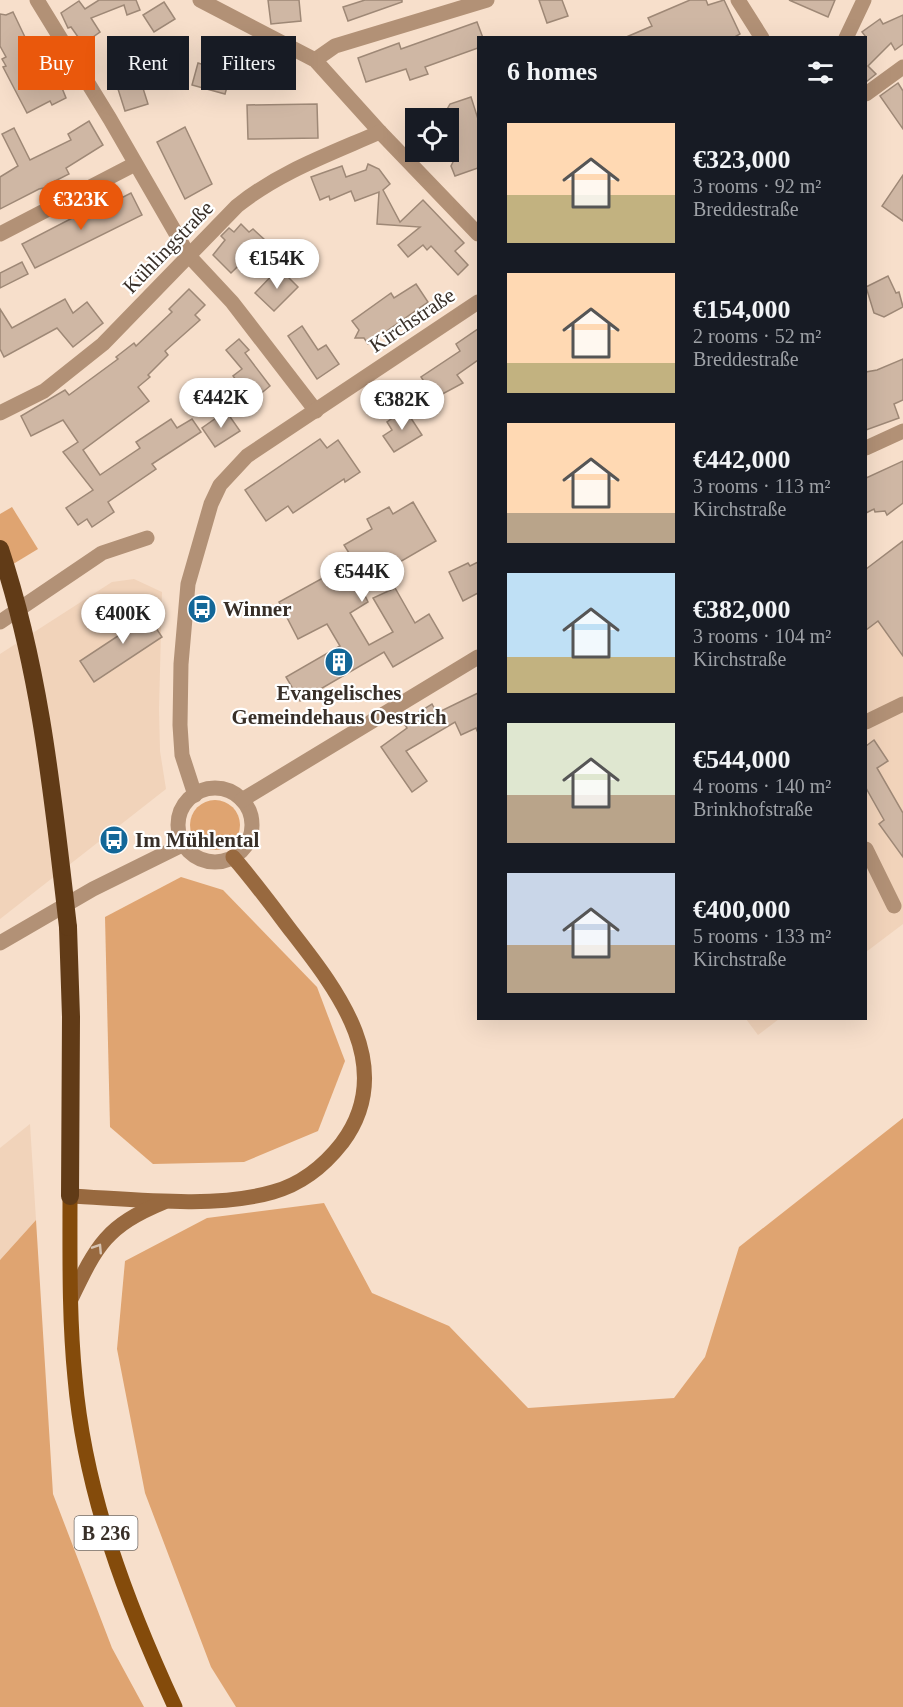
<!DOCTYPE html>
<meta charset="utf-8">
<style>
body{margin:0;font-family:Georgia,serif;background:#242831;color:#f1f3f6;height:100vh;display:flex;flex-direction:column;font-size:22px;white-space:nowrap}
*{box-sizing:border-box;margin:0}
p{font-size:20px;color:#9ea1a6}
.icon{flex:none;width:33px;height:33px;fill:none;stroke:currentColor;stroke-width:2;stroke-linecap:round;stroke-linejoin:round}
.map{position:relative;flex:1;overflow:hidden}
.drawer{position:absolute;left:477px;top:36px;width:390px;height:984px;display:flex;flex-direction:column;background:#171b24;border-radius:0px;box-shadow:0 6px 24px #0002}
.drawer>*{flex:none}
.banner{position:absolute;left:18px;top:36px;width:369px;height:54px;display:flex;gap:12px}
.buttons{position:absolute;left:405px;top:108px;display:grid;gap:12px}
.buttons a{display:grid;place-items:center;width:54px;height:54px;border-radius:0px;background:#171b24;box-shadow:0 6px 24px #0002;font-size:30px}
.price{position:absolute;translate:-50% -51px;padding:0 14px;border-radius:21px;background:#fff;color:#222;font-size:20px;line-height:39px;filter:drop-shadow(0 2px 3px #0008)}
.price::after{content:'';position:absolute;left:50%;top:36px;width:18px;height:14px;margin-left:-9px;background:inherit;clip-path:polygon(0 0,100% 0,50% 100%)}
.price.selected{background:#ea580c;color:#fff}
ul{padding:0;list-style:none}
li{display:flex;align-items:center;gap:18px;height:150px;padding:0 30px}
li span{display:grid;place-items:center;flex:none;width:168px;height:120px;border-radius:0px;color:#555}
li>.icon{margin-inline-start:auto}
span .icon{width:72px;height:72px;fill:#fffc;stroke-width:1}
li b{font-size:26px}
h2{display:flex;justify-content:space-between;align-items:center;height:72px;padding:0 30px;font-size:26px}
.tag{padding:0 21px;border-radius:0px;background:#171b24;box-shadow:0 6px 24px #0002;font-size:21px;line-height:54px}
.tag.selected{background:#ea580c;color:#fff}
.map>svg:first-child{display:block}
.built{fill:#f1d3ba}
.green{fill:#dfa471}
.building{fill:#cfb7a4;stroke:#9e8876;stroke-width:1.5}
.lines{fill:none;stroke-linecap:round;stroke-linejoin:round}
.street{stroke:#b29176;stroke-width:15}
.secondary{stroke:#98693f;stroke-width:15}
.primary{stroke:#844b0b;stroke-width:15}
.highway{stroke:#613b17;stroke-width:18}
.highway-bridge{stroke:#613b17;stroke-width:18}
.oneway{stroke:#d6c3b2}
.labels{text-anchor:middle;dominant-baseline:central;stroke-width:4.5;stroke-linejoin:round;paint-order:stroke}
.shield{fill:#fff;stroke:#746d68;stroke-width:1.5}
.shield-label{font-size:20px;font-weight:bold;fill:#382f28}
.street-label{font-size:21px;fill:#382f28;stroke:#fff}
.poi-label{font-size:21px;font-weight:bold;fill:#382f28;stroke:#fff;text-anchor:start}
</style>
<div class="map">
<svg width="903" height="1707" viewBox="0 0 903 1707">
<rect width="100%" height="100%" fill="#f7dfcb"/>
<!-- built -->
<g class="built">
<polygon points="903,566 903,924 866,952 866,592"/>
<polygon points="134,579 162,592 159,709 160,751 166,789 0,919 0,654 112,582"/>
<polygon points="746,1019 779,1019 758,1035"/>
<polygon points="30,1124 36,1220 0,1260 0,1148"/>
</g>
<!-- green -->
<g class="green">
<polygon points="12,507 38,549 0,572 0,514"/>
<circle cx="215" cy="825" r="25"/>
<polygon points="181,877 223,890 317,987 345,1061 318,1131 244,1162 153,1164 110,1127 105,917"/>
<polygon points="903,1118 903,1707 236,1707 211,1667 145,1493 117,1349 125,1261 207,1218 324,1203 372,1293 449,1326 528,1408 674,1398 705,1357 739,1247"/>
<polygon points="36,1220 53,1494 112,1648 144,1707 0,1707 0,1260"/>
</g>
<!-- building -->
<g class="building">
<polygon points="99,0 136,0 140,10 127,15 124,5 91,18 100,32 83,44 71,27 68,28 61,13 79,1 85,9"/>
<polygon points="268,0 299,0 301,21 271,24"/>
<polygon points="365,0 402,0 402,2 348,21 343,7"/>
<polygon points="539,0 562,0 568,16 547,23"/>
<polygon points="690,0 706,0 708,5 724,0 740,34 733,38 624,38 652,26 648,18"/>
<polygon points="789,0 835,0 828,17"/>
<polygon points="164,2 175,19 154,32 143,15"/>
<polygon points="13,12 34,56 55,51 48,62 52,70 57,79 68,78 62,88 66,98 52,105 50,101 27,113 3,67 6,66 2,59 6,57 0,46 0,14 6,15"/>
<polygon points="903,15 903,44 895,50 891,43 868,66 876,74 866,82 866,37 862,32 880,19 883,24"/>
<polygon points="477,22 483,38 478,38 478,48 425,67 428,74 410,80 406,69 366,82 358,58 399,43 401,49"/>
<polygon points="246,41 261,45 258,55 291,60 289,75 267,71 247,84"/>
<polygon points="198,63 231,73 225,94 192,85"/>
<polygon points="141,82 148,104 125,111 118,89"/>
<polygon points="898,83 903,91 903,129 880,96"/>
<polygon points="471,97 478,119 478,168 455,176 451,166 454,160 448,143 448,118 442,118 450,104"/>
<polygon points="317,104 318,138 248,139 247,105"/>
<polygon points="89,121 103,145 66,168 69,174 53,182 54,186 39,189 0,209 0,177 18,166 2,134 14,128 30,160 71,140 68,134"/>
<polygon points="185,127 212,184 185,199 157,142"/>
<polygon points="368,164 379,169 390,184 383,190 400,222 423,200 464,243 455,251 468,265 458,275 431,246 427,250 423,245 408,257 398,245 420,227 377,224 379,192 355,201 351,191 330,200 329,196 320,200 311,177 342,166 346,177 366,170"/>
<polygon points="903,175 903,221 882,206"/>
<polygon points="131,193 142,215 35,268 22,244 80,214 82,218"/>
<polygon points="241,224 249,232 253,229 265,240 231,273 213,255 225,240 221,236 229,228 234,232"/>
<polygon points="22,262 28,274 0,288 0,273"/>
<polygon points="279,268 298,287 274,311 255,293"/>
<polygon points="888,276 896,293 899,292 903,307 884,317 874,313 866,287"/>
<polygon points="416,284 428,302 368,344 364,338 355,338 359,330 352,321 391,293 394,298"/>
<polygon points="189,289 205,305 195,315 200,320 165,351 168,355 148,375 150,377 138,387 149,401 83,450 100,475 140,448 136,442 171,419 177,428 192,419 201,432 152,464 156,469 108,502 114,512 92,527 87,519 78,525 66,508 93,490 63,452 78,442 63,420 31,436 21,416 65,390 69,395 118,359 116,357 134,343 136,346 172,312 169,309"/>
<polygon points="65,299 73,313 87,302 103,323 73,347 57,328 4,357 0,349 0,309 12,328"/>
<polygon points="302,326 318,350 326,345 339,364 317,379 288,336"/>
<polygon points="478,329 478,360 457,375 463,383 435,398 421,377 460,351 456,344"/>
<polygon points="239,339 249,350 245,353 270,386 252,401 233,376 242,369 226,350"/>
<polygon points="903,359 903,400 894,404 899,418 866,430 866,372 877,370"/>
<polygon points="405,409 422,435 394,452 383,436 392,430 387,422"/>
<polygon points="226,411 240,431 215,447 202,428"/>
<polygon points="320,439 327,448 338,440 360,472 345,482 344,479 293,513 288,506 266,521 245,490"/>
<polygon points="903,461 903,503 887,515 885,511 875,512 874,509 866,513 866,478"/>
<polygon points="413,502 436,541 360,585 368,602 350,613 369,645 393,632 373,598 395,588 415,623 429,614 443,638 393,667 384,652 300,701 286,677 340,646 327,624 298,639 279,602 354,561 344,545 372,529 367,519 389,507 393,514"/>
<polygon points="903,541 903,656 878,621 866,630 866,569"/>
<polygon points="478,562 478,593 463,601 449,572 468,563 470,566"/>
<polygon points="142,607 162,637 94,682 80,661 121,634 115,625"/>
<polygon points="478,693 478,733 476,728 461,735 455,722 406,751 427,781 412,792 381,747 407,728 403,722 432,704 437,713"/>
<polygon points="874,740 888,761 877,768 903,813 903,857 879,824 884,820 866,788 866,746"/>
</g>
<g class="lines">
<!-- street -->
<g class="street">
<polyline points="37,0 110,119 189,256 232,302 316,411"/>
<polyline points="200,0 315,60 380,132 478,234"/>
<polyline points="738,0 762,38"/>
<polyline points="846,38 864,0"/>
<polyline points="315,60 335,46 487,0"/>
<polyline points="866,94 903,67"/>
<polyline points="0,234 135,164"/>
<path d="M 0,413 L 44,391 L 103,344 L 237,206 C 279,172 330,154 380,132"/>
<polyline points="866,448 903,431"/>
<polyline points="0,622 102,553 147,538"/>
<polyline points="866,722 903,704"/>
<circle cx="215" cy="825" r="37"/>
<polyline points="195,795 182,755 180,725 181,664 188,584 211,504 220,485 247,456 478,302"/>
<polyline points="242,800 478,657"/>
<polyline points="866,849 894,906"/>
<polyline points="0,943 93,889 184,844"/>
</g>
<!-- secondary -->
<g class="secondary">
<path d="M 70,1196 C 131,1199 215,1209 273,1192 C 302,1184 324,1166 342,1143 C 398,1068 338,991 292,932 C 273,907 254,881 233,857"/>
<path d="M 71,1299 C 97,1245 106,1226 164,1202"/>
</g>
<!-- primary -->
<path class="primary" d="M 70,1196 C 70,1257 69,1318 75,1378 C 85,1494 127,1603 175,1707"/>
<!-- highway -->
<polyline class="highway" points="68,927 71,1017 70,1196"/>
<!-- highway-bridge -->
<path class="highway-bridge" d="M 0,549 C 41,672 53,799 68,927"/>
</g>
<!-- one-way arrows -->
<defs><path id="oneway-chevron" d="M-2-3.5L2.5 0L-2 3.5" fill="none" stroke-width="1.6" stroke-linecap="round" stroke-linejoin="round" transform="scale(1.5)"/></defs>
<use class="oneway" href="#oneway-chevron" transform="translate(98 1248) rotate(-57)"/>
<!-- icons -->
<defs>
<g id="bus-disc" transform="scale(1.5)"><circle r="9.5" fill="#136798" stroke="#fff"/><path d="M-5-6H5V4H4V6H2V4H-2V6H-4V4H-5ZM-3.5-4V0h7V-4ZM-3.5 1.2v1.5H-2V1.2ZM2 1.2v1.5H3.5V1.2Z" fill="#fff"/></g>
<g id="building-disc" transform="scale(1.5)"><circle r="9.5" fill="#136798" stroke="#fff"/><path d="M-4-6H4V6H1V3H-1V6H-4ZM-2.5-4.3h1.7v1.8h-1.7ZM.8-4.3h1.7v1.8H.8ZM-2.5-1h1.7V.8h-1.7ZM.8-1h1.7V.8H.8Z" fill="#fff"/></g>
</defs>
<g fill-rule="evenodd">
<use href="#bus-disc" x="202" y="609"/>
<use href="#building-disc" x="339" y="662"/>
<use href="#bus-disc" x="114" y="840"/>
</g>
<g class="labels">
<!-- shield labels -->
<rect class="shield" x="74.5" y="1516" width="63" height="34" rx="4.5"/>
<g class="shield-label">
<text x="106" y="1533">B 236</text>
</g>
<!-- street labels -->
<g class="street-label">
<text transform="translate(168 247) rotate(-46)">Kühlingstraße</text>
<text transform="translate(412 320) rotate(-34)">Kirchstraße</text>
</g>
<!-- poi labels -->
<g class="poi-label">
<text x="223" y="609">Winner</text>
<text x="339" y="693" text-anchor="middle">Evangelisches<tspan x="339" dy="24">Gemeindehaus Oestrich</tspan></text>
<text x="135" y="840">Im Mühlental</text>
</g>
</g>
</svg>
<div class="buttons">
<a><svg class="icon" aria-label="locate" viewBox="0 0 24 24"><circle cx="12" cy="12" r="6"/><path d="M12 2v4M12 18v4M2 12h4M18 12h4"/></svg></a>
</div>
<b class="price selected" style="left:81px;top:231px">€323K</b>
<b class="price" style="left:277px;top:290px">€154K</b>
<b class="price" style="left:221px;top:429px">€442K</b>
<b class="price" style="left:402px;top:431px">€382K</b>
<b class="price" style="left:362px;top:603px">€544K</b>
<b class="price" style="left:123px;top:645px">€400K</b>
<div class="banner">
<a class="tag selected">Buy</a>
<a class="tag">Rent</a>
<a class="tag">Filters</a>
</div>
<section class="drawer">
<h2>6 homes<svg class="icon" aria-label="filters" viewBox="0 0 24 24"><path d="M4 7h16M4 17h16"/><circle cx="9" cy="7" r="2"/><circle cx="15" cy="17" r="2"/></svg></h2>
<ul>
<li><span style="background:linear-gradient(#ffd9b3 60%,#c2b280 0)"><svg class="icon" aria-label="home" viewBox="0 0 24 24"><path d="M3 11l9-7 9 7M6 9v11h12V9"/></svg></span><div><b>€323,000</b><p>3 rooms · 92 m²</p><p>Breddestraße</p></div></li>
<li><span style="background:linear-gradient(#ffd9b3 75%,#c2b280 0)"><svg class="icon" aria-label="home" viewBox="0 0 24 24"><path d="M3 11l9-7 9 7M6 9v11h12V9"/></svg></span><div><b>€154,000</b><p>2 rooms · 52 m²</p><p>Breddestraße</p></div></li>
<li><span style="background:linear-gradient(#ffd9b3 75%,#b9a48a 0)"><svg class="icon" aria-label="home" viewBox="0 0 24 24"><path d="M3 11l9-7 9 7M6 9v11h12V9"/></svg></span><div><b>€442,000</b><p>3 rooms · 113 m²</p><p>Kirchstraße</p></div></li>
<li><span style="background:linear-gradient(#bfe0f5 70%,#c2b280 0)"><svg class="icon" aria-label="home" viewBox="0 0 24 24"><path d="M3 11l9-7 9 7M6 9v11h12V9"/></svg></span><div><b>€382,000</b><p>3 rooms · 104 m²</p><p>Kirchstraße</p></div></li>
<li><span style="background:linear-gradient(#dfe7d0 60%,#b9a48a 0)"><svg class="icon" aria-label="home" viewBox="0 0 24 24"><path d="M3 11l9-7 9 7M6 9v11h12V9"/></svg></span><div><b>€544,000</b><p>4 rooms · 140 m²</p><p>Brinkhofstraße</p></div></li>
<li><span style="background:linear-gradient(#c9d6e8 60%,#b9a48a 0)"><svg class="icon" aria-label="home" viewBox="0 0 24 24"><path d="M3 11l9-7 9 7M6 9v11h12V9"/></svg></span><div><b>€400,000</b><p>5 rooms · 133 m²</p><p>Kirchstraße</p></div></li>
</ul>
</section>
</div>
